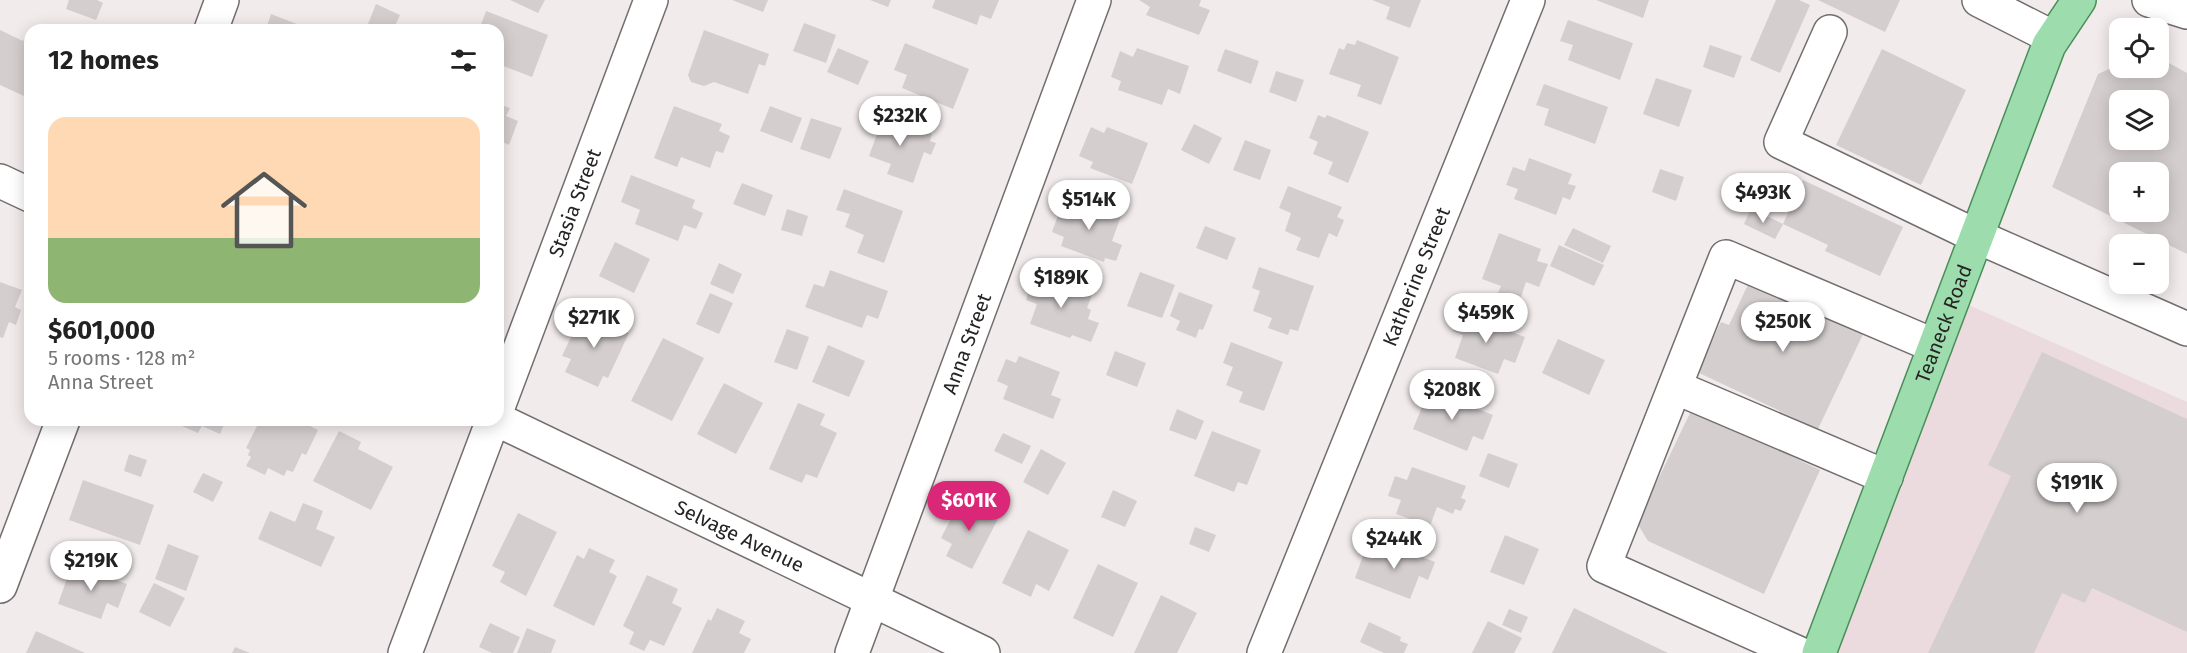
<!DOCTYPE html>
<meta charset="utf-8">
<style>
body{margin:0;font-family:"Fira Sans",sans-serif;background:#f6f6f6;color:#222;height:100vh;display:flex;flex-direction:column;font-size:22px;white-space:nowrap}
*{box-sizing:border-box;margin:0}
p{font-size:20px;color:#767676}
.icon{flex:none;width:33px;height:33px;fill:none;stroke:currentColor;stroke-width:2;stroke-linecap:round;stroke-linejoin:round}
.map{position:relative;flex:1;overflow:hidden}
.drawer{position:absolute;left:24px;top:24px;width:480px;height:402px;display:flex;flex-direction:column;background:#fff;border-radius:18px;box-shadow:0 3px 15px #0003}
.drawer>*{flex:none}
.buttons{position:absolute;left:2109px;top:18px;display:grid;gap:12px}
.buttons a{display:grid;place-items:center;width:60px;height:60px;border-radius:12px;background:#fff;box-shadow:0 3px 15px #0003;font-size:30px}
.price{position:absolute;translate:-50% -51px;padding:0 14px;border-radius:21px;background:#fff;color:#222;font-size:20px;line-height:39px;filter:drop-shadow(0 2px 3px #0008)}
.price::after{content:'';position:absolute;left:50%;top:36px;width:18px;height:14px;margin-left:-9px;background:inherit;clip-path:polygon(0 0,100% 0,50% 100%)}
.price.on{background:#db2777;color:#fff}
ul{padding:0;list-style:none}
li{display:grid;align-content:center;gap:12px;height:318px;padding:0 24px}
li span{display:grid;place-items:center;height:186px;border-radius:18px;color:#555}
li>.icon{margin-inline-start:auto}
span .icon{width:108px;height:108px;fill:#fffc;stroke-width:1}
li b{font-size:26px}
h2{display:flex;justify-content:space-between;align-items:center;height:72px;padding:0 24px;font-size:26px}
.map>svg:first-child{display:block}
.built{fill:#ebdbde}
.building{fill:#d5cecf;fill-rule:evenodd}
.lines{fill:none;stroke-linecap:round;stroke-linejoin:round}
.minor-casing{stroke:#746d6f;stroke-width:36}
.major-casing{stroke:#498e59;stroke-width:36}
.minor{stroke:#fff;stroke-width:33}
.major{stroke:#9dddad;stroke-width:33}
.labels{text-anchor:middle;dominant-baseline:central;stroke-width:5;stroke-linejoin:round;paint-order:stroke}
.street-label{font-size:20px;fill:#262323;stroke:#f2ebec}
</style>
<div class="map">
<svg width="2187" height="653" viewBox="0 0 2187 653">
<rect width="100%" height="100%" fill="#f2ebec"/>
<!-- built -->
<polygon class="built" points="1953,298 2187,402 2187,653 1819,653"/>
<!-- building -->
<g class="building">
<polygon points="69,0 97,0 103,3 96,20 66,9"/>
<polygon points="510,0 545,0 538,13"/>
<polygon points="732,0 768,0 763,12"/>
<polygon points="870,0 891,0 888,7"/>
<polygon points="935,0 999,0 991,19 980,15 977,25 932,8"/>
<polygon points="1139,0 1201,0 1199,6 1210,10 1199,35 1146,15 1150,7"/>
<polygon points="1372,0 1421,0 1410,28 1386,19 1390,7"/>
<polygon points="1596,0 1649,0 1643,18"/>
<polygon points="1776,0 1799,0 1810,5 1780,73 1750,60"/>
<polygon points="1818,0 1900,0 1885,32"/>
<polygon points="376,4 400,15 393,30 366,29"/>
<polygon points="486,11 548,35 532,77 498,64 498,30 479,30"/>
<polygon points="271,14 312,30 276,30 267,26"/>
<polygon points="1568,20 1633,43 1620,80 1568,60 1573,45 1560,41"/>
<polygon points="804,23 836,35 826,63 793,51"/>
<polygon points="0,30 23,41 27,33 30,34 30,84 24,96 0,85"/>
<polygon points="704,30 769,54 765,66 759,64 748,94 714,82 704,86 691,82 688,75"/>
<polygon points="1357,40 1399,57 1381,105 1357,96 1361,85 1329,74 1339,48 1344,50 1347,43 1355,45"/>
<polygon points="905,43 969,69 953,109 902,88 907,75 894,70"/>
<polygon points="1710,45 1742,56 1734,78 1703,67"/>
<polygon points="838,48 869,61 858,85 827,72"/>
<polygon points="1137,48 1189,66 1180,94 1168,89 1162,105 1118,90 1121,81 1111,77 1120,51 1133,57"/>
<polygon points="1225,49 1259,61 1251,84 1217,71"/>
<polygon points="1882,49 1966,90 1921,185 1836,145"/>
<path d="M 2158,57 L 2187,73 L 2187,254 L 2052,187 L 2098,74 L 2120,64 L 2120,68 L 2158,68 ZM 2120,100 L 2158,100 L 2158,140 L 2120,140 ZM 2120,172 L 2158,172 L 2158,212 L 2120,212 Z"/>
<polygon points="1276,71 1304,80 1296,102 1269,92"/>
<polygon points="1656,78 1692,90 1679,127 1643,114"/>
<polygon points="1544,84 1608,107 1595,144 1544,125 1549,109 1536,105"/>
<polygon points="498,104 510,108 506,116 518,121 509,145 498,140"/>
<polygon points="674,106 722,124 719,131 730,136 723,153 716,151 710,168 681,157 677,167 654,158"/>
<polygon points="770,106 802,118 792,143 760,131"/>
<polygon points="874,114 932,134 930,141 936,143 931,155 924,152 913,183 887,174 891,164 869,156 877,134 868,131"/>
<polygon points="1318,115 1325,118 1327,115 1369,132 1348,183 1328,174 1333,162 1313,154 1318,142 1309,138"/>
<polygon points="811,118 842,128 830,159 800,149"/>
<polygon points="1194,124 1222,138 1209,164 1181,150"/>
<polygon points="1091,127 1104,133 1107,127 1148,143 1132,184 1090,168 1093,162 1079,156"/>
<polygon points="1245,140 1271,150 1260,180 1233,170"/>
<polygon points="1529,158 1572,174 1568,184 1576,186 1570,200 1563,197 1556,215 1514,199 1518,189 1506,185 1513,167 1525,171"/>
<polygon points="1660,169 1684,177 1676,201 1652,192"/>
<polygon points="631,175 695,200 692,208 703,213 696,229 684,225 678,241 635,224 640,210 621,202"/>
<polygon points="1803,180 1903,227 1880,276 1825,251 1828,245 1783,224"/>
<polygon points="742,183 773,195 765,216 733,204"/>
<polygon points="1288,186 1342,207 1337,217 1344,220 1337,237 1329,233 1319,258 1296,250 1301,238 1285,231 1291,213 1279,208"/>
<polygon points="844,189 903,211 884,263 857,253 864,235 845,227 850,214 836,210"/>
<polygon points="1078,200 1121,216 1112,241 1122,245 1116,261 1105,258 1104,262 1061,246 1064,237 1052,232 1062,205 1075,210"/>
<polygon points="1751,208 1783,224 1775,239 1744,224"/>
<polygon points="787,209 808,216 802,236 781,230"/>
<polygon points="1205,226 1236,238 1227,260 1196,248"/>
<polygon points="1573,228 1611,246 1603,263 1564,245"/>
<polygon points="1499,233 1541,249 1537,261 1548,264 1539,287 1526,282 1519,303 1497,295 1501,286 1482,279"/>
<polygon points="615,242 650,259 634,293 599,276"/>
<polygon points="1559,245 1604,265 1594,286 1550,266"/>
<polygon points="719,263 742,274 733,294 710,284"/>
<polygon points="1259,267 1314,286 1298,331 1290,329 1288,335 1268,328 1272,318 1253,311 1260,291 1252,288"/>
<polygon points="830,270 888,291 878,319 867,315 862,328 805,307 814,284 824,287"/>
<polygon points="1140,272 1175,285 1162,318 1127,306"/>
<polygon points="1035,274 1092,295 1087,308 1091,310 1088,319 1099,323 1091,342 1072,335 1070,338 1030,324 1037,304 1026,300"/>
<polygon points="1752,276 1865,330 1818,429 1697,372 1721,322 1729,325"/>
<polygon points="0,282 22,290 15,307 21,310 16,325 9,322 3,338 0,337"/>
<polygon points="1179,292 1213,305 1203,330 1199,329 1196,338 1176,330 1180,321 1170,316"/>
<polygon points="710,293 733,303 719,334 696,324"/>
<polygon points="583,312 629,333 608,378 603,376 598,387 565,372 571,359 562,356"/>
<polygon points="1459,313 1525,337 1515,363 1504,359 1498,374 1455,358 1463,335 1453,331"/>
<polygon points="787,329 809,337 797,370 774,362"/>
<polygon points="663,338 704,358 672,421 631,401"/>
<polygon points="1558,339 1605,360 1589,395 1542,373"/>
<polygon points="1231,342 1283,362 1264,411 1239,402 1243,392 1226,385 1233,367 1223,363"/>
<polygon points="828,345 865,361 849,397 812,382"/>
<polygon points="1115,351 1146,363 1137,387 1106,375"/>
<polygon points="2042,352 2187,419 2187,632 2092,588 2085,603 2062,593 2034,653 1928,653 2011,476 1988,465"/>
<polygon points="1019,356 1060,372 1051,395 1061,399 1053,419 1003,399 1008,386 997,381 1006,359 1016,363"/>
<polygon points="724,383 763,403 736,454 697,434"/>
<polygon points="1429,390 1493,415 1483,440 1473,436 1467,451 1413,429"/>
<polygon points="798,403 825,414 820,425 837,433 817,478 806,474 802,483 769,469"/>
<polygon points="1177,409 1204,421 1196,440 1169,430"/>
<polygon points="1692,409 1820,470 1764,594 1648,541 1637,523"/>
<polygon points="174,420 226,420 220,434 202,426 198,433 173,422"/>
<polygon points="260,420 298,420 318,430 306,455 302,453 293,472 287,470 284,476 268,468 265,475 246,466 251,457 248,455 250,450 246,448"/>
<polygon points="339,431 361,442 358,449 393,467 371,510 313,481"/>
<polygon points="1212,431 1261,450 1247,485 1238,482 1234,492 1194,476"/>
<polygon points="1003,433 1031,446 1022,464 994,451"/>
<polygon points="1041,449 1066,463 1048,495 1023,482"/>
<polygon points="1488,453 1518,464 1509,488 1479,476"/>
<polygon points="129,454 147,460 141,477 124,471"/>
<polygon points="1412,467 1466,486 1461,498 1466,500 1461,511 1455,509 1453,514 1437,507 1430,526 1396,514 1401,500 1388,496 1395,476 1407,480"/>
<polygon points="203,473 223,482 213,502 193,492"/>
<polygon points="83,480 154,505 140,545 69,520"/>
<polygon points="1113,490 1137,501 1125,527 1101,517"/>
<polygon points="962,497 999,517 972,569 946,556 952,544 941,538"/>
<polygon points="303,503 323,511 316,529 335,537 321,567 258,539 270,511 295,522"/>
<polygon points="518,513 557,532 526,596 500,582 505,572 492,566"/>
<polygon points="1195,527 1216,535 1209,552 1189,544"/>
<polygon points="1028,530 1069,550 1049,591 1036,584 1031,597 1002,583"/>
<polygon points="1505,535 1539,549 1524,585 1490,572"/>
<polygon points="1383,542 1435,562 1428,580 1419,576 1410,599 1355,578 1364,553 1377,558"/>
<polygon points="168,544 199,556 186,591 155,579"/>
<polygon points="589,548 615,560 609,572 617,576 594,626 553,606 577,555 584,559"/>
<polygon points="72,564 127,584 118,608 107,603 101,619 58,604"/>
<polygon points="1098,564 1138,583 1113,637 1073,618"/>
<polygon points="647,575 678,589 672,603 682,608 664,646 650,640 644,651 629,644 634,632 623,626"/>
<polygon points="154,583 185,598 170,627 139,612"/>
<polygon points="1161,595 1197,613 1177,653 1134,653"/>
<polygon points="717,608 745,621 739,633 751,639 744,653 692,653 708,619 711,621"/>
<polygon points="1574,608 1668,653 1552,653"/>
<polygon points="1509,609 1528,617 1521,633 1502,625"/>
<polygon points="1488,621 1522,638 1514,653 1472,653"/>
<polygon points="1369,622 1401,637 1400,641 1408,644 1404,653 1384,653 1360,642"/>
<polygon points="490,623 520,637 513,653 492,653 479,647"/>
<polygon points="527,628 556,640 551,653 517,653"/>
<polygon points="36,631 85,653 26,653"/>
<polygon points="235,647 250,653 232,653"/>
</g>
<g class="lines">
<!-- minor casing -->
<g class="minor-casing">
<g id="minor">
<polyline points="1979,0 2052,37"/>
<polyline points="2149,0 2187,12"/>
<polyline points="211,30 222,0"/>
<polyline points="1830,32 1781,142 1976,236 2187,329"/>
<polyline points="0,181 30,195"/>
<polyline points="1675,387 1886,477"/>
<path id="s1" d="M 498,407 L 651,0"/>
<path id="s2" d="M 498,420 L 983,653"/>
<polyline points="0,586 63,420"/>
<polyline points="405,653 493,420"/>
<path id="s3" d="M 852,653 L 1094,0"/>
<path id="s4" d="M 1264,653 L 1528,0"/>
<polyline points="1798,653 1604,566 1726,257 1935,346"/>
</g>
</g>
<!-- major casing -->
<g class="major-casing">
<g id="major">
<path id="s5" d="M 1819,653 L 2049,45 L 2079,0"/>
</g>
</g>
<!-- minor -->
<use href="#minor" class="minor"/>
<!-- major -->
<use href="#major" class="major"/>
</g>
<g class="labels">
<!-- street labels -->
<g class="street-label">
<text stroke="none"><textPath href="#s1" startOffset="218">Stasia Street</textPath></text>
<text stroke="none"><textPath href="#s4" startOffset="406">Katherine Street</textPath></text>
<text stroke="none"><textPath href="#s5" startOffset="352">Teaneck Road</textPath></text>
<text stroke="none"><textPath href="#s3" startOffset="330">Anna Street</textPath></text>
<text stroke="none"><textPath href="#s2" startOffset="268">Selvage Avenue</textPath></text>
</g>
</g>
</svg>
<div class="buttons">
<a><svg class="icon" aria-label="locate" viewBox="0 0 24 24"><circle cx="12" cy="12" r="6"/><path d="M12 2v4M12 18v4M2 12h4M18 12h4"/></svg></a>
<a><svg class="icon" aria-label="layers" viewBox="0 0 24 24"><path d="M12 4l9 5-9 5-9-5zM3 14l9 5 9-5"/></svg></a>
<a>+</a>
<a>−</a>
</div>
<b class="price" style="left:900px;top:147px">$232K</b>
<b class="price" style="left:1763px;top:224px">$493K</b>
<b class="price" style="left:1089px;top:231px">$514K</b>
<b class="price" style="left:1061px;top:309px">$189K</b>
<b class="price" style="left:1486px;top:344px">$459K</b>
<b class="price" style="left:594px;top:349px">$271K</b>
<b class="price" style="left:1783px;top:353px">$250K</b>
<b class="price" style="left:1452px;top:421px">$208K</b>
<b class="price" style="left:2077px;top:514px">$191K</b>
<b class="price on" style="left:969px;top:532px">$601K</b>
<b class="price" style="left:1394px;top:570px">$244K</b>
<b class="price" style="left:91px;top:592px">$219K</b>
<section class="drawer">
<h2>12 homes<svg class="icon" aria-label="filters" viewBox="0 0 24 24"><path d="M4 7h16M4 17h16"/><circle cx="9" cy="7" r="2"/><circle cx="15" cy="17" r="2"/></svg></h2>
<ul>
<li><span style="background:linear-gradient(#ffd9b3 65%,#8fb573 0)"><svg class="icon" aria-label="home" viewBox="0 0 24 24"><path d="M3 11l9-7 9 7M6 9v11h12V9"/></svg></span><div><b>$601,000</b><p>5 rooms · 128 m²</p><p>Anna Street</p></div></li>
</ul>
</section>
</div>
